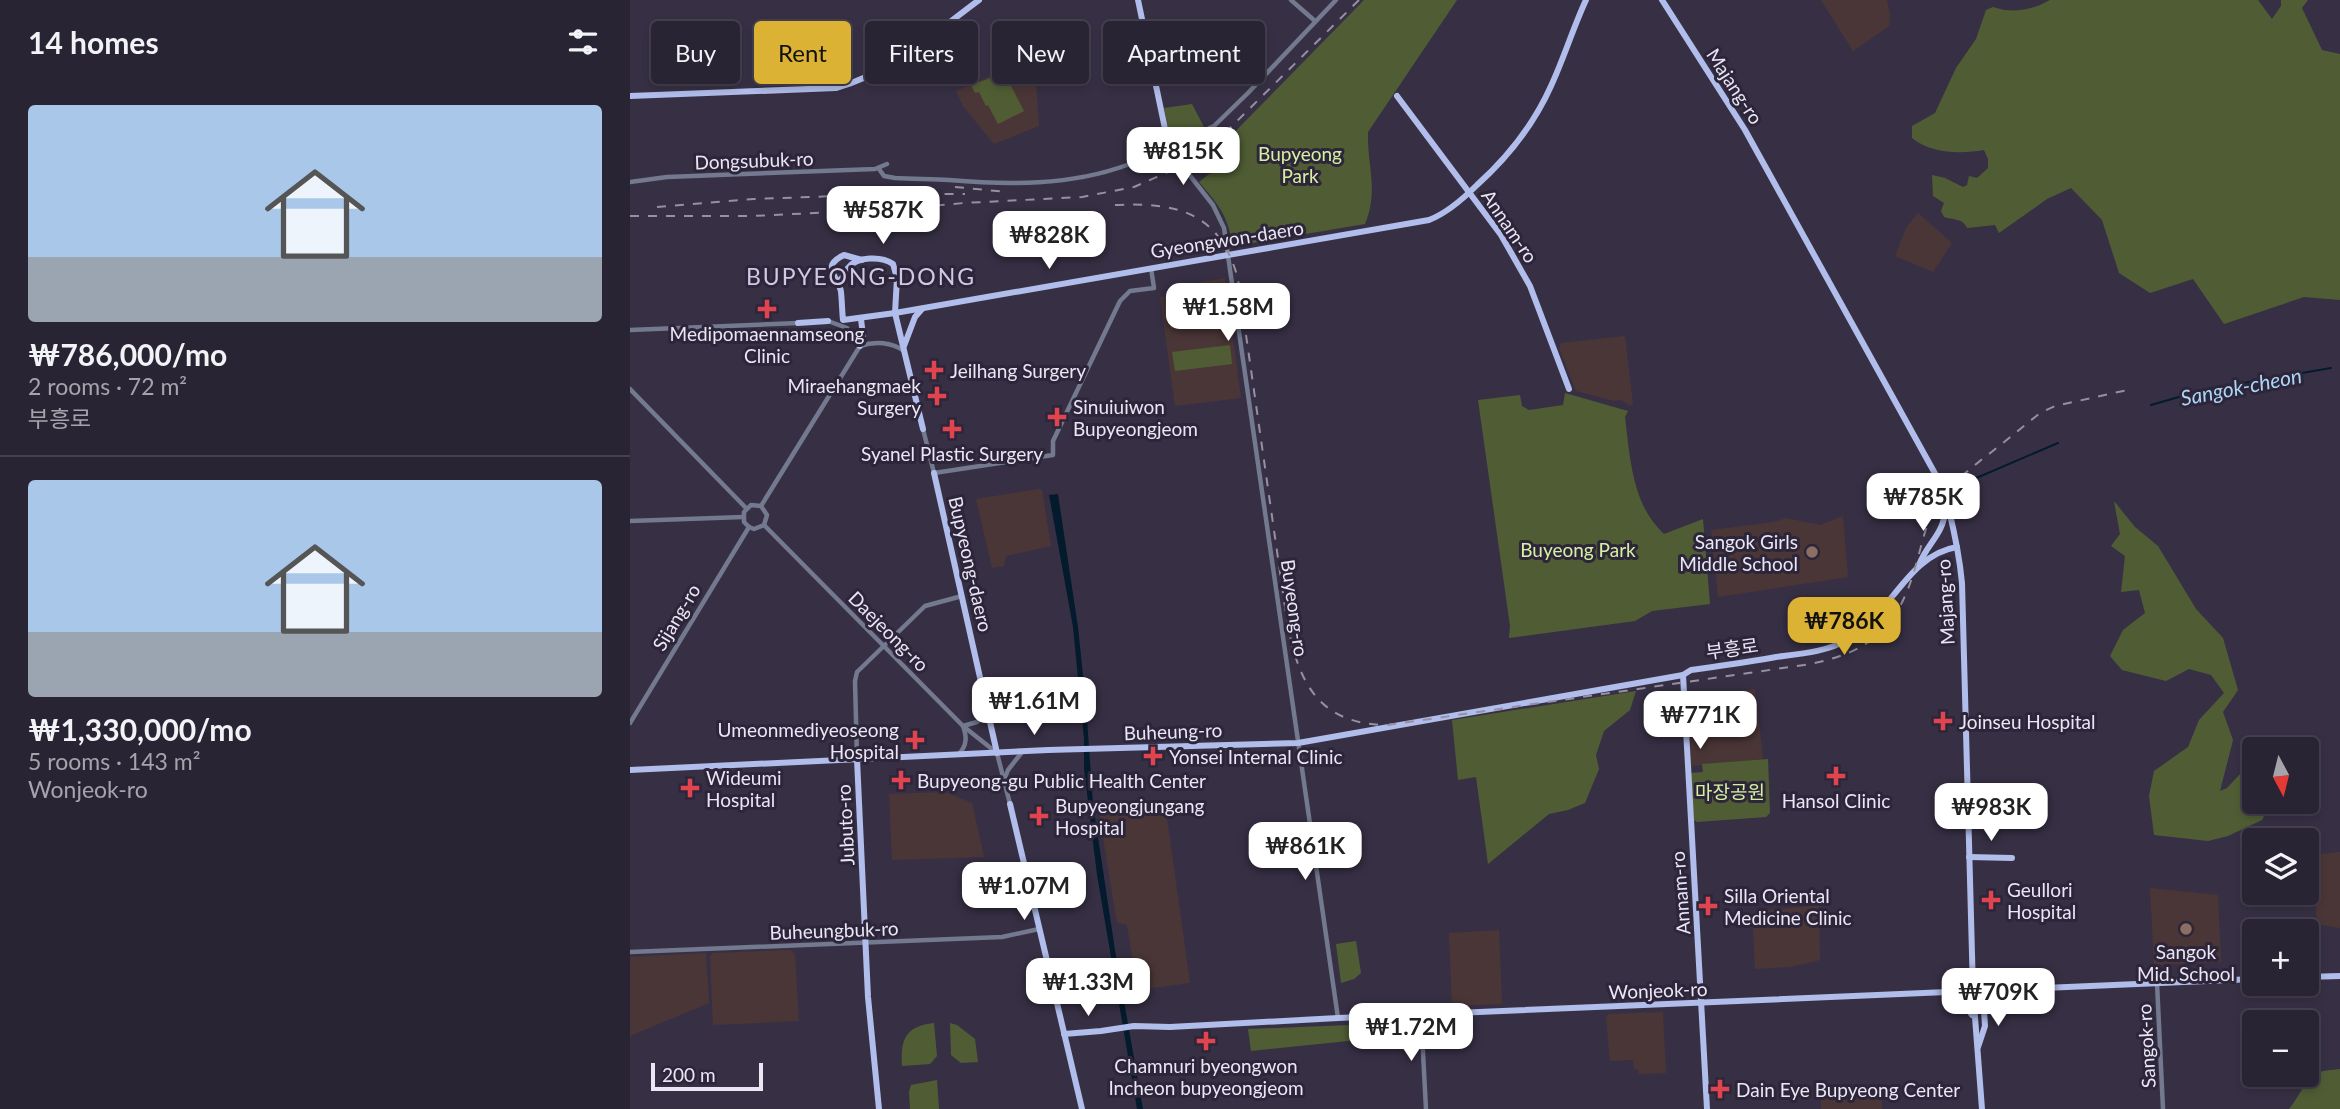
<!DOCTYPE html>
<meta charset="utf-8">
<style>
body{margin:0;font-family:Lato,"Noto Sans KR",sans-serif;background:#312c3c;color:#f1f3f6;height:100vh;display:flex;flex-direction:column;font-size:26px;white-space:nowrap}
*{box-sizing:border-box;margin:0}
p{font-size:23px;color:#a5a4ac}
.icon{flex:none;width:38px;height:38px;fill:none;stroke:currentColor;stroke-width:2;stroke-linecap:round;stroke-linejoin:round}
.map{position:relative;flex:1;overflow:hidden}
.drawer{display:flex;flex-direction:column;background:#292434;width:630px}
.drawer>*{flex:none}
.guide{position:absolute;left:21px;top:21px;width:665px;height:63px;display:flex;gap:14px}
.needle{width:46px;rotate:173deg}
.controls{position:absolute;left:1612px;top:737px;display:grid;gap:14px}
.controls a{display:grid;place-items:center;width:77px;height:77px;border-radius:7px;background:#292434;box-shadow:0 4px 10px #0003,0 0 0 2px #45414f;font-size:35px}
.scale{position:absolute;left:21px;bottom:18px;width:112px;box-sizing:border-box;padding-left:7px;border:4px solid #eae6f4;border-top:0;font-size:19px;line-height:24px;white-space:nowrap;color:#eae6f4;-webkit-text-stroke:5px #2d263b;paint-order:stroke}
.price{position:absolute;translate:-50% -60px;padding:0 16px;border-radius:14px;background:#fff;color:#222;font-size:23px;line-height:46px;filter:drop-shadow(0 2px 4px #0008)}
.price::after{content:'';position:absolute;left:50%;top:42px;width:21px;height:16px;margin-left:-10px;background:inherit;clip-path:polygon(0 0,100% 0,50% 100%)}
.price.selected{background:#dbb233;color:#111}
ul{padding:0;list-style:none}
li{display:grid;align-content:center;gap:14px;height:371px;padding:0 28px}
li+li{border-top:2px solid #45414f}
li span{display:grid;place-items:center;height:217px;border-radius:7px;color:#555}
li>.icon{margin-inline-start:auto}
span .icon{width:126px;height:126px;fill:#fffc;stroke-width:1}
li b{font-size:30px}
h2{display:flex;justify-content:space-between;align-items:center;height:84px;padding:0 28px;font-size:30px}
.chip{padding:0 24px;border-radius:7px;background:#292434;box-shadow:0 4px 10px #0003,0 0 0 2px #45414f;font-size:24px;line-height:63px}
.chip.selected{background:#dbb233;color:#111}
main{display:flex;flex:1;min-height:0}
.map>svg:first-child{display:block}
.education{fill:#4b3637}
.green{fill:#505d34}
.water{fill:#031b2c}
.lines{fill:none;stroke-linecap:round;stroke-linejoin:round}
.stream{stroke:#031b2c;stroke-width:2}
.minor{stroke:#73798f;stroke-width:4.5}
.major{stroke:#b1bdea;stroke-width:6}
.rail{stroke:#9690a2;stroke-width:2;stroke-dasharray:9 9;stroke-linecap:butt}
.health-dot{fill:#e0444e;stroke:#2d263b;stroke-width:2.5}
.education-dot{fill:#8d6e63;stroke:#2d263b;stroke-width:2.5}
.labels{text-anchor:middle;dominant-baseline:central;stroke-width:6;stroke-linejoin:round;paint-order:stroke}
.street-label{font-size:19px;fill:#eae6f4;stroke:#2d263b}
.park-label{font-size:19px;fill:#d6f0a0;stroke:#2d263b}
.poi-label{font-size:19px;fill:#eae6f4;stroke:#2d263b;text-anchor:start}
.water-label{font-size:21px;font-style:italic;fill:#acd5f6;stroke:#2d263b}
.quarter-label{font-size:23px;letter-spacing:2px;fill:#d1c9e4;stroke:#2d263b}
</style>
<main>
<section class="drawer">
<h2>14 homes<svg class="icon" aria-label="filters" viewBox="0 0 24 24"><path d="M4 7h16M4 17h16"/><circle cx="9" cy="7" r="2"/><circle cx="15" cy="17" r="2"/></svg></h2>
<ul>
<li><span style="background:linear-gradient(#a9c7e8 70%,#9aa5b1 0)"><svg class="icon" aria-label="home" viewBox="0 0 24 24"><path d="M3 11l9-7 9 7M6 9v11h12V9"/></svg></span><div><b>₩786,000/mo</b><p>2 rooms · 72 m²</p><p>부흥로</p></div></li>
<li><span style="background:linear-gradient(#a9c7e8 70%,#9aa5b1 0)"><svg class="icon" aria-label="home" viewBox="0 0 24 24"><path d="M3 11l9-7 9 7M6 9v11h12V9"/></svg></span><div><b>₩1,330,000/mo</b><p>5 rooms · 143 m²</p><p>Wonjeok-ro</p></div></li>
</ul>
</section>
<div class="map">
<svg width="1710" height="1109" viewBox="0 0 1710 1109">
<rect width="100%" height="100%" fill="#373045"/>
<!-- education -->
<g class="education">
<polygon points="1191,0 1257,0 1260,15 1259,26 1223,51"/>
<polygon points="403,67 405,68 409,126 364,144 333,106 326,91 363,75"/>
<polygon points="1288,213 1322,243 1303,272 1265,256 1276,228"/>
<polygon points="595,278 611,398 545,406 530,297 538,296 542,287"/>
<polygon points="995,336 1003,405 999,405 992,400 984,401 946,391 929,348 931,343"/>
<polygon points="409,489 412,490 421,546 376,556 374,566 362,568 346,499"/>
<polygon points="1213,516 1218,577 1088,597 1081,530 1144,522 1156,518 1190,525"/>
<polygon points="1125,689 1133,759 1061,766 1059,698"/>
<polygon points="315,792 342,803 354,857 262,860 259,794"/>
<polygon points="535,804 560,983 507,990 497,925 487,923 469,813"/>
<polygon points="1710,852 1710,928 1687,924 1682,855"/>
<polygon points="1520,888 1588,895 1591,962 1524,965"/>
<polygon points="1189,905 1190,960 1160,967 1125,969 1122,912"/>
<polygon points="869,930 872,1004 822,1006 819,933"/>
<polygon points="160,950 165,954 169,1021 83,1025 80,956 83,953"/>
<polygon points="76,953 79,1003 0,1036 0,957"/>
<polygon points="1033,1012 1036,1073 1009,1074 1009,1070 1004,1069 1003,1060 980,1061 976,1017 979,1014"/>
<polygon points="1252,1096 1252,1109 1191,1109 1191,1098"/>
</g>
<!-- green -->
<g class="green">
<path d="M 734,0 L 827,0 L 738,132 C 737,166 749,190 735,224 L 605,246 L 602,243 C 598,215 587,203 569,182 L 579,174 L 587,172 L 588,149 Z"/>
<path d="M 1420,0 L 1628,0 L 1642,19 L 1651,6 L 1651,0 L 1678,0 L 1672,8 L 1692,50 L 1710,54 L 1710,300 L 1674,297 L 1594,324 L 1563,279 L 1520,293 L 1489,273 L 1472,220 L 1441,188 L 1417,199 L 1369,233 L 1365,225 L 1337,228 C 1333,218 1323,220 1314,217 L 1311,211 L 1314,203 L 1303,196 L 1302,175 L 1315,178 L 1333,187 L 1337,185 L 1339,176 L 1347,178 L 1358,168 L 1358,159 L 1354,150 C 1330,154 1302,154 1282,138 L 1282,126 L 1305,113 L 1326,68 L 1346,39 L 1356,10 L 1363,7 C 1383,14 1402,10 1420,0 Z"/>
<polygon points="372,74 375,81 378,80 394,111 368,124 358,105 356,106 349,92 345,93 341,85"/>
<polygon points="562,104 574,127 541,142 534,108"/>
<polygon points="581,297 584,322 541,328 538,303"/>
<polygon points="600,345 602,364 545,371 542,352"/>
<path d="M 935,393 L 998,411 L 995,417 C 1000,457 1002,505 1034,534 L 1073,519 L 1080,604 L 1022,611 L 1005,621 L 879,638 L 880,626 L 848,400 L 890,395 L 892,406 L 899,410 L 933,405 Z"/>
<polygon points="1484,501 1505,527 1528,546 1566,609 1593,638 1608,690 1593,712 1603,740 1590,791 1597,788 1624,759 1624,802 1641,802 1632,820 1598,836 1578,841 1524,835 1519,796 1524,771 1558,747 1569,720 1594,693 1581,675 1559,669 1536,681 1492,670 1480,656 1493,630 1515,613 1509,590 1491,592 1495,556 1481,546 1490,534"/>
<polygon points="1006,691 1000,710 974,731 966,755 969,769 955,803 938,810 919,814 858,864 846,777 828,780 822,720"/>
<polygon points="1138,759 1140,813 1136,817 1067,822 1064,820 1060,773 1073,772 1072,764"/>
<polygon points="726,941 731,973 724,979 711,983 706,944"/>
<path d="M 304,1023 L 307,1056 L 300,1064 L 272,1066 C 270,1039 276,1026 304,1023 Z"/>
<polygon points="320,1023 327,1025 345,1039 348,1062 331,1063 321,1055"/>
<polygon points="745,1024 735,1036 728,1040 621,1051 618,1029"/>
<path d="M 1710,1069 L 1710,1109 L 1659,1109 C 1667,1100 1677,1077 1687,1073 C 1694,1070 1703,1070 1710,1069 Z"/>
<polygon points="307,1080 309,1109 280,1109 279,1092 281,1085"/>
</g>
<!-- water -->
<polygon class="water" points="428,494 448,627 456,704 463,804 485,950 513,1109 507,1109 467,875 454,769 454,739 443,627 419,495"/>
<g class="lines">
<!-- stream -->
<g class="stream">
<polyline points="1521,405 1573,390 1701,368"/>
<polyline points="1323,488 1428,443"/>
</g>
<!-- minor -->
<g class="minor">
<polyline points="661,0 685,21"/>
<polyline points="543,154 583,205 594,228 708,1018"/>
<path d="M 249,169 L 254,176 L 265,178 C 283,179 301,179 319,180 C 378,185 440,186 497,165 L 584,126 L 618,93 L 706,0"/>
<polyline points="0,182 37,177 245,169 257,164"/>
<polyline points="198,321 217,328 229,345"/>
<polyline points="0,330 168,323"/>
<path d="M 230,346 C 245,341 262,342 274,351"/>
<polyline points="0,389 116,508"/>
<polyline points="293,429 304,473 423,455 423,441 490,301 500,291 524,288 521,268"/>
<polyline points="131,506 230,346"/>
<polyline points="131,506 137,515 134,525"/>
<polyline points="0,521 113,517"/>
<polyline points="134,525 333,726 367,753 380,804"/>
<polyline points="119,527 114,522 114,512 121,505 131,506"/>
<polyline points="119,527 124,529 134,525"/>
<polyline points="0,723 119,527"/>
<path d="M 329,754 C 337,745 337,737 333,726 L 347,722 L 359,711"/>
<polyline points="227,759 225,681 227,672 295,606 332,596"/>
<polyline points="374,780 378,770 392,752"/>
<polyline points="0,952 372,937 409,929"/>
<polyline points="1527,983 1533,1109"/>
<polyline points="791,1015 796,1109"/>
</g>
<!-- major -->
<g class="major">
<polyline points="508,0 538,143 543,154"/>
<path d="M 1032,0 L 1115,130 L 1313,488 C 1322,520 1329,551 1332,583 L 1343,991 L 1352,1109"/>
<path d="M 0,96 L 206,88 C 261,73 304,33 349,0"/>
<polyline points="767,96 871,235 900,286 939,389"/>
<path d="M 232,260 L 214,255 C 189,267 209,276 211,292 C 212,301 212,311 213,320 L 265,313 L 799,220 C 817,213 833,199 847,185 C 878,157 904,124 921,86 C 934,58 943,28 956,0"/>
<path d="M 207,283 C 214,278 213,275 218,268 C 227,256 252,256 263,264 L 267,278 L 265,313 L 293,429"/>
<polyline points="168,323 198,321"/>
<polyline points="230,346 233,336 231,319"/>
<polyline points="274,346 285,317 292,309"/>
<polyline points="304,473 367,753"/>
<path d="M 1289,565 C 1298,541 1313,537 1316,507"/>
<polyline points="1053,675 1077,1109"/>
<polyline points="227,759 238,997 249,1109"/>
<path d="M 0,770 L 418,750 L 668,743 L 1053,675 L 1061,670 C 1089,666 1118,662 1146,657 C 1170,654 1197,652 1219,639 C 1260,616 1277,555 1327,547"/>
<polyline points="380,804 452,1109"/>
<polyline points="1339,857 1382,858"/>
<polyline points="1676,977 1710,976"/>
<polyline points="1317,995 1333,1002 1342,1015"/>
<polyline points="434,1034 471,1031 504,1026 540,1027 708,1018 1624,979"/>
<polyline points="1348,1047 1355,1026 1353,994 1357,991"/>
</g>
<!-- rail -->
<g class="rail">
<polyline points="325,187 378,192"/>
<path d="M 485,205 C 547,202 590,212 608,279 L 656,614 C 666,677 685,725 758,725 L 1174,665 C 1242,653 1269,628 1287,561 C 1293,540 1297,519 1309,501 C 1320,484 1336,473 1351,460 C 1371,445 1390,429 1410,413 L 1425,406 L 1502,389"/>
<polyline points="27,207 124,199 261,194 335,194"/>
<polyline points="0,216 123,216 267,209 334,203 452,197 504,187 547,168 588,140 729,0"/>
</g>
</g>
<!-- markers -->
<g class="health-dot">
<path d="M133.5 298.5h7v7h7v7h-7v7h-7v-7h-7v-7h7z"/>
<path d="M300.5 359.5h7v7h7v7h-7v7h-7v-7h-7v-7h7z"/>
<path d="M303.5 385.5h7v7h7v7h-7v7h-7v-7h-7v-7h7z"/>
<path d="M423.5 406.5h7v7h7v7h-7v7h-7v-7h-7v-7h7z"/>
<path d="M318.5 418.5h7v7h7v7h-7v7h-7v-7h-7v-7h7z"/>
<path d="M1309.5 710.5h7v7h7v7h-7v7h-7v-7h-7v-7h7z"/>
<path d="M281.5 729.5h7v7h7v7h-7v7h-7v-7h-7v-7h7z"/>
<path d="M519.5 745.5h7v7h7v7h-7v7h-7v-7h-7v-7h7z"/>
<path d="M1202.5 765.5h7v7h7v7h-7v7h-7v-7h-7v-7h7z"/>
<path d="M267.5 769.5h7v7h7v7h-7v7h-7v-7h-7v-7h7z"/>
<path d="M56.5 777.5h7v7h7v7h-7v7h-7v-7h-7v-7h7z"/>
<path d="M405.5 805.5h7v7h7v7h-7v7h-7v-7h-7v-7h7z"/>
<path d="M1357.5 889.5h7v7h7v7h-7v7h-7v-7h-7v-7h7z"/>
<path d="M1074.5 895.5h7v7h7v7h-7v7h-7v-7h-7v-7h7z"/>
<path d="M572.5 1030.5h7v7h7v7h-7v7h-7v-7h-7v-7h7z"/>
<path d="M1086.5 1078.5h7v7h7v7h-7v7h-7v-7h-7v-7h7z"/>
</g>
<g class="education-dot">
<circle cx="1182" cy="552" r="7"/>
<circle cx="1556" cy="929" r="7"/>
</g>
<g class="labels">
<!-- street labels -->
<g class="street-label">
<text transform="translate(1105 86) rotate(57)">Majang-ro</text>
<text transform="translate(124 160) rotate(-2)">Dongsubuk-ro</text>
<text transform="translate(880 226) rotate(56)">Annam-ro</text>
<text transform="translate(597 239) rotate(-9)">Gyeongwon-daero</text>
<text transform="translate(341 564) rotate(77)">Bupyeong-daero</text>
<text transform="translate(1315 602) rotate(-93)">Majang-ro</text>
<text transform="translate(665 608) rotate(82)">Buyeong-ro</text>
<text transform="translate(46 617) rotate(-59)">Sijang-ro</text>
<text transform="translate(259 631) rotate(45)">Daejeong-ro</text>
<text transform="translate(1102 648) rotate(-8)">부흥로</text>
<text transform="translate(543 731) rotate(-2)">Buheung-ro</text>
<text transform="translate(215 825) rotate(-93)">Jubuto-ro</text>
<text transform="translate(1050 893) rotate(-94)">Annam-ro</text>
<text transform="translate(204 930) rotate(-2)">Buheungbuk-ro</text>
<text transform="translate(1028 990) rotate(-2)">Wonjeok-ro</text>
<text transform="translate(1516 1046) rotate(-93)">Sangok-ro</text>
</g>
<!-- park labels -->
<g class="park-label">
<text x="670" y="153">Bupyeong<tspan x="670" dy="22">Park</tspan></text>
<text x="948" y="549">Buyeong Park</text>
<text x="1100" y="791">마장공원</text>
</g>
<!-- poi labels -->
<g class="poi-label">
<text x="137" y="333" text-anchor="middle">Medipomaennamseong<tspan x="137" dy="22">Clinic</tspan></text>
<text x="320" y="370">Jeilhang Surgery</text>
<text x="291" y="385" text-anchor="end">Miraehangmaek<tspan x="291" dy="22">Surgery</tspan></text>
<text x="443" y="406">Sinuiuiwon<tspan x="443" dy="22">Bupyeongjeom</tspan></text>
<text x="322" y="453" text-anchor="middle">Syanel Plastic Surgery</text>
<text x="1168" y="541" text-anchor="end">Sangok Girls<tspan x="1168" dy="22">Middle School</tspan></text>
<text x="1329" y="721">Joinseu Hospital</text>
<text x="269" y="729" text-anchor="end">Umeonmediyeoseong<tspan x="269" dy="22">Hospital</tspan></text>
<text x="539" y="756">Yonsei Internal Clinic</text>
<text x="76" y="777">Wideumi<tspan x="76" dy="22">Hospital</tspan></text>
<text x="287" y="780">Bupyeong-gu Public Health Center</text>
<text x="1206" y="800" text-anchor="middle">Hansol Clinic</text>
<text x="425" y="805">Bupyeongjungang<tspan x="425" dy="22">Hospital</tspan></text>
<text x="1377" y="889">Geullori<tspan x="1377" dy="22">Hospital</tspan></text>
<text x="1094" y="895">Silla Oriental<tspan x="1094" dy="22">Medicine Clinic</tspan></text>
<text x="1556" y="951" text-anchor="middle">Sangok<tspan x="1556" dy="22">Mid. School</tspan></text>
<text x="576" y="1065" text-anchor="middle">Chamnuri byeongwon<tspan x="576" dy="22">Incheon bupyeongjeom</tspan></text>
<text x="1106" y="1089">Dain Eye Bupyeong Center</text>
</g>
<!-- water labels -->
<g class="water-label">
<text transform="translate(1611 386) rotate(-11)">Sangok-cheon</text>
</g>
<!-- quarter labels -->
<g class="quarter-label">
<text x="231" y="276">BUPYEONG-DONG</text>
</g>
</g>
</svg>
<div class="controls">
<a><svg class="needle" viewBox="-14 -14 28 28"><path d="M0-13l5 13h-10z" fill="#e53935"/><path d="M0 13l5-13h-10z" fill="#a5a4ac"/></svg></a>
<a><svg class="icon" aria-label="layers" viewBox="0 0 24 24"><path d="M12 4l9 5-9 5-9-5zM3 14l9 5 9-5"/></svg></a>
<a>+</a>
<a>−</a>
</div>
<div class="scale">200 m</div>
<b class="price" style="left:553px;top:187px">₩815K</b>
<b class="price" style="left:253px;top:246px">₩587K</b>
<b class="price" style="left:419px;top:271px">₩828K</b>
<b class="price" style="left:598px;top:343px">₩1.58M</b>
<b class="price" style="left:1293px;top:533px">₩785K</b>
<b class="price selected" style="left:1214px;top:657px">₩786K</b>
<b class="price" style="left:404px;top:737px">₩1.61M</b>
<b class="price" style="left:1070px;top:751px">₩771K</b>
<b class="price" style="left:1361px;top:843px">₩983K</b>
<b class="price" style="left:675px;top:882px">₩861K</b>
<b class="price" style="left:394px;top:922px">₩1.07M</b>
<b class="price" style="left:458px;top:1018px">₩1.33M</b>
<b class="price" style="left:1368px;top:1028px">₩709K</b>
<b class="price" style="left:781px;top:1063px">₩1.72M</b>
<div class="guide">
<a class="chip">Buy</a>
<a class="chip selected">Rent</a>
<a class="chip">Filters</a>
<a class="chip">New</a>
<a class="chip">Apartment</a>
</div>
</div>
</main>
